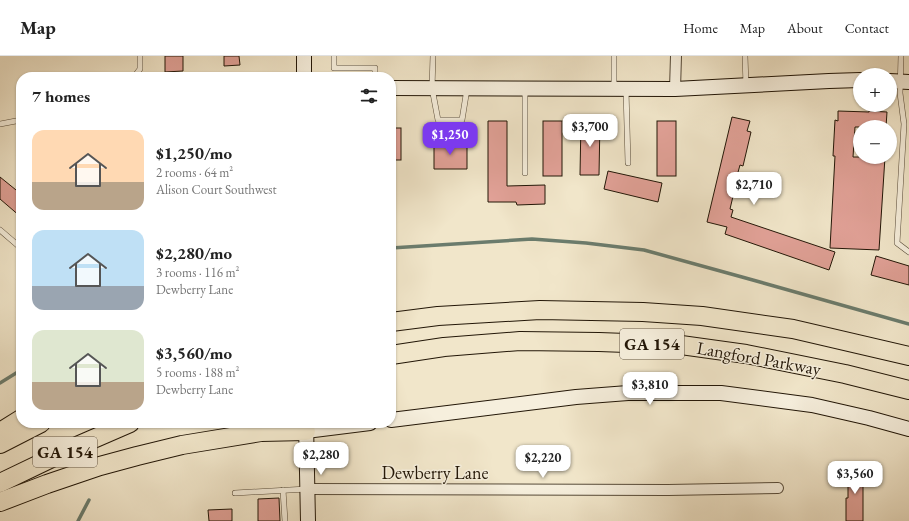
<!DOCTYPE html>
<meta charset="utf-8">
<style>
body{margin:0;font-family:"EB Garamond",serif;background:#f2f2f2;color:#222;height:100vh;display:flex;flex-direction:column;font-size:15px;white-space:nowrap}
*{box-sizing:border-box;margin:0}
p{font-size:13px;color:#767676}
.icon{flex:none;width:22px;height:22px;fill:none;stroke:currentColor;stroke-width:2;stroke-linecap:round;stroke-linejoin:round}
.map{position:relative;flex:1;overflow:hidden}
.drawer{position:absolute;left:16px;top:16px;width:380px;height:356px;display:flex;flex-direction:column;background:#fff;border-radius:16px;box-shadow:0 1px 3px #0004}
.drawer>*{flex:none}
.fabs{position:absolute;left:853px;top:12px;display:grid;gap:8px}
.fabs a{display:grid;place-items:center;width:44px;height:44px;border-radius:50%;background:#fff;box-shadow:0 1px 3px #0004;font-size:20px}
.price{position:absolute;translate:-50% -34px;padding:0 9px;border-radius:8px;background:#fff;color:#222;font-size:13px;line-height:26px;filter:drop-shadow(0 1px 2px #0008)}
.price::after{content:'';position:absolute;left:50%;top:24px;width:12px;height:9px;margin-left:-6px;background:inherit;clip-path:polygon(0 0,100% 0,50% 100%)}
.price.on{background:#7c3aed;color:#fff}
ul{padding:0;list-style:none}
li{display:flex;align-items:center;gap:12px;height:100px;padding:0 16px}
li span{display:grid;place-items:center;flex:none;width:112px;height:80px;border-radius:12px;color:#555}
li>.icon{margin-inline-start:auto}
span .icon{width:48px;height:48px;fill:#fffc;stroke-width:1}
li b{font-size:17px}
h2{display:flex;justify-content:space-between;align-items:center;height:48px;padding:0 16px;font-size:17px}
header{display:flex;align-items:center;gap:24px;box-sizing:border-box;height:56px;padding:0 20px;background:#fff;border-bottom:1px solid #e0e0e0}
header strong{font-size:19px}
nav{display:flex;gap:22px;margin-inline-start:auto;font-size:14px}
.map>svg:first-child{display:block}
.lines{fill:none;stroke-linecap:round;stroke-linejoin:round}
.stream{stroke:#6b7c6d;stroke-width:3.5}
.building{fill:#e1a197;stroke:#221607}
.lane-casing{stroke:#564a38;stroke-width:6}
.street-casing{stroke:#564a38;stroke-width:12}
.secondary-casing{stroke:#221607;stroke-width:16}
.highway-casing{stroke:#221607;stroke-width:20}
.lane{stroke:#f6efdd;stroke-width:5}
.street{stroke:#f6efdd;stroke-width:10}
.secondary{stroke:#f6efdd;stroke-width:14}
.highway{stroke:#f1e6ca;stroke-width:18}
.labels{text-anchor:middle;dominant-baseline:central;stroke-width:3;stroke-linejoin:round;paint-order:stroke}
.shield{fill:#f6efdd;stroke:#625747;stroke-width:1}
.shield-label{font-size:17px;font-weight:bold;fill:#221607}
.street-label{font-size:18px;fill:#221607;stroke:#f6efdd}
</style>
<header>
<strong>Map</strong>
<nav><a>Home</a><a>Map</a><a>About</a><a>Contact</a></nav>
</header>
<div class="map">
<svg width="909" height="465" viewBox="0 0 909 465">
<rect width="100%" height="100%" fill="#f1e6ca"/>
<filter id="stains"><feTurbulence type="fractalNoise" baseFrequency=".005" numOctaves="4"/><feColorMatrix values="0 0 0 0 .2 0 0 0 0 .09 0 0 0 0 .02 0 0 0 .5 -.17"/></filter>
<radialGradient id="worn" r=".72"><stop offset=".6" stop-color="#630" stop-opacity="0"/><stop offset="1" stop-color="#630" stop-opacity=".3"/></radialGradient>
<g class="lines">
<!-- stream -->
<g class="stream">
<polyline points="391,192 532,183 586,187 644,194 742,221 909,268"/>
<polyline points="0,327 21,314"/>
<polyline points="78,465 89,444"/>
</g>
</g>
<!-- building -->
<g class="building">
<polygon points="165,0 183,0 183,15 165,16"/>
<polygon points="224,0 239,0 240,9 224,10"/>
<polygon points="838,55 869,56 869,55 887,56 886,71 855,71 853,101 885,101 879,194 830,192 835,100 833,100 835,64 838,65"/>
<polygon points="732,61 750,65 747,75 751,76 743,110 740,109 735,127 739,128 737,137 734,136 730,153 733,154 731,161 835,196 829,214 725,178 727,171 707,166"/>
<polygon points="581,64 600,64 599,119 580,119"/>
<polygon points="488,65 507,65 507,130 545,129 545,148 517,149 516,146 488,146"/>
<rect x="543" y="65" width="19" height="55"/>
<rect x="657" y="65" width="19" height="55"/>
<rect x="391" y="72" width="10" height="32"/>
<polygon points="440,86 467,87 467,113 434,113 434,87 440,87"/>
<polygon points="608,115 662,127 658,146 604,133"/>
<polygon points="0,121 21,138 21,161 0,143"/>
<polygon points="876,200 909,210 909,229 871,219"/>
<polygon points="848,412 863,412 863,465 846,465 846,442 848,442"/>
<polygon points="279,442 280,465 258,465 258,443"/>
<polygon points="232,453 232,465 209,465 208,454"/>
</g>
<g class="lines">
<!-- lane casing -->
<g class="lane-casing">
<g id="lane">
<polyline points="334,0 334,12 375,12 375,21"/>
<polyline points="433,0 432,32 438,64 462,64 467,33"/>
<polyline points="614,0 614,32"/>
<polyline points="745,0 746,29"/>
<polyline points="901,0 900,37 904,68 897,187 909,196"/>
<polyline points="134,21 140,13 140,0"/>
<polyline points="525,34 525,117"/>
<polyline points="626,34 628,107"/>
<polyline points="0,68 21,64"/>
<polyline points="0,174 21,192"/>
<polyline points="283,434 285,465"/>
<polyline points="235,437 307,433"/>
</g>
</g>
<!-- street casing -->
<g class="street-casing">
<g id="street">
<polyline points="675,33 676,0"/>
<polyline points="308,433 668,434 778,432"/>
</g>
</g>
<!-- secondary casing -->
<g class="secondary-casing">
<g id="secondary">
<polyline points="304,0 304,21"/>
<polyline points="890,25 909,26"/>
<polyline points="391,32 675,33 829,25 860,24"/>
<polyline points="391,364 576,341 628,337 721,337 812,349 869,362 909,373"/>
<polyline points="306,367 308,465"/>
<polyline points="306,375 370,367"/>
</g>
</g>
<!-- highway casing -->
<g class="highway-casing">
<g id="highway">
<polyline points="391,266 438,260 540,254 643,256 702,260 793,273 909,300"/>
<polyline points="391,299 444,291 520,285 599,286 681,289 746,298 845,318 909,334"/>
<polyline points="0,376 21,363"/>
<polyline points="0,388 41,367"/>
<polyline points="0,427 77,390 130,367"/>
<polyline points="0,446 47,428 100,410 137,400 182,389 261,376 306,375"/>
</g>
</g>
<!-- lane -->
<use href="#lane" class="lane"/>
<!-- street -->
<use href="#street" class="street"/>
<!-- secondary -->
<use href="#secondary" class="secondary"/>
<!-- highway -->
<use href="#highway" class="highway"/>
</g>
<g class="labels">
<!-- shield labels -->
<g class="shield">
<rect x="620" y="273" width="64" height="30" rx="3"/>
<rect x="33" y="381" width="64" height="30" rx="3"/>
</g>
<g class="shield-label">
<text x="652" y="288">GA 154</text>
<text x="65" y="396">GA 154</text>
</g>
<!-- street labels -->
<g class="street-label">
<text transform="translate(759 302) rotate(10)">Langford Parkway</text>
<text x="435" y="416">Dewberry Lane</text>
</g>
</g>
<rect width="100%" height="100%" filter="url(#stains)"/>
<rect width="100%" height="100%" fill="url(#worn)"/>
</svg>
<div class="fabs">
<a>+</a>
<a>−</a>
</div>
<b class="price" style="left:590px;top:92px">$3,700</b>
<b class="price on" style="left:450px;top:100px">$1,250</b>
<b class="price" style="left:754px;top:150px">$2,710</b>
<b class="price" style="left:650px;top:350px">$3,810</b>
<b class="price" style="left:321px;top:420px">$2,280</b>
<b class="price" style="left:543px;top:423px">$2,220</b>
<b class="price" style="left:855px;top:439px">$3,560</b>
<section class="drawer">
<h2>7 homes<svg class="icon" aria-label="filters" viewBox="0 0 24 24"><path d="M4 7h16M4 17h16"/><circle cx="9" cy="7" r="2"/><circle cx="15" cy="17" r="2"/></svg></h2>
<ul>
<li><span style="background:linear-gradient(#ffd9b3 65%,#b9a48a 0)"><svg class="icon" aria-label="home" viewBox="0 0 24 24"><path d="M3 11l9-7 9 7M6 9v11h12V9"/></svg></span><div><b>$1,250/mo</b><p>2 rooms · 64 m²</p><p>Alison Court Southwest</p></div></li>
<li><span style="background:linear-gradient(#bfe0f5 70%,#9aa5b1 0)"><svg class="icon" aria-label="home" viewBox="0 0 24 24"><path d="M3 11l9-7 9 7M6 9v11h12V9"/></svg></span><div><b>$2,280/mo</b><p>3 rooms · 116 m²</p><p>Dewberry Lane</p></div></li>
<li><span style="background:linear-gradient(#dfe7d0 65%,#b9a48a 0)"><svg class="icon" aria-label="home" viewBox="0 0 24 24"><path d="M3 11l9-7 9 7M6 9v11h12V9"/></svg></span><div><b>$3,560/mo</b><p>5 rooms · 188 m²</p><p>Dewberry Lane</p></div></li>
</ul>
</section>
</div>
